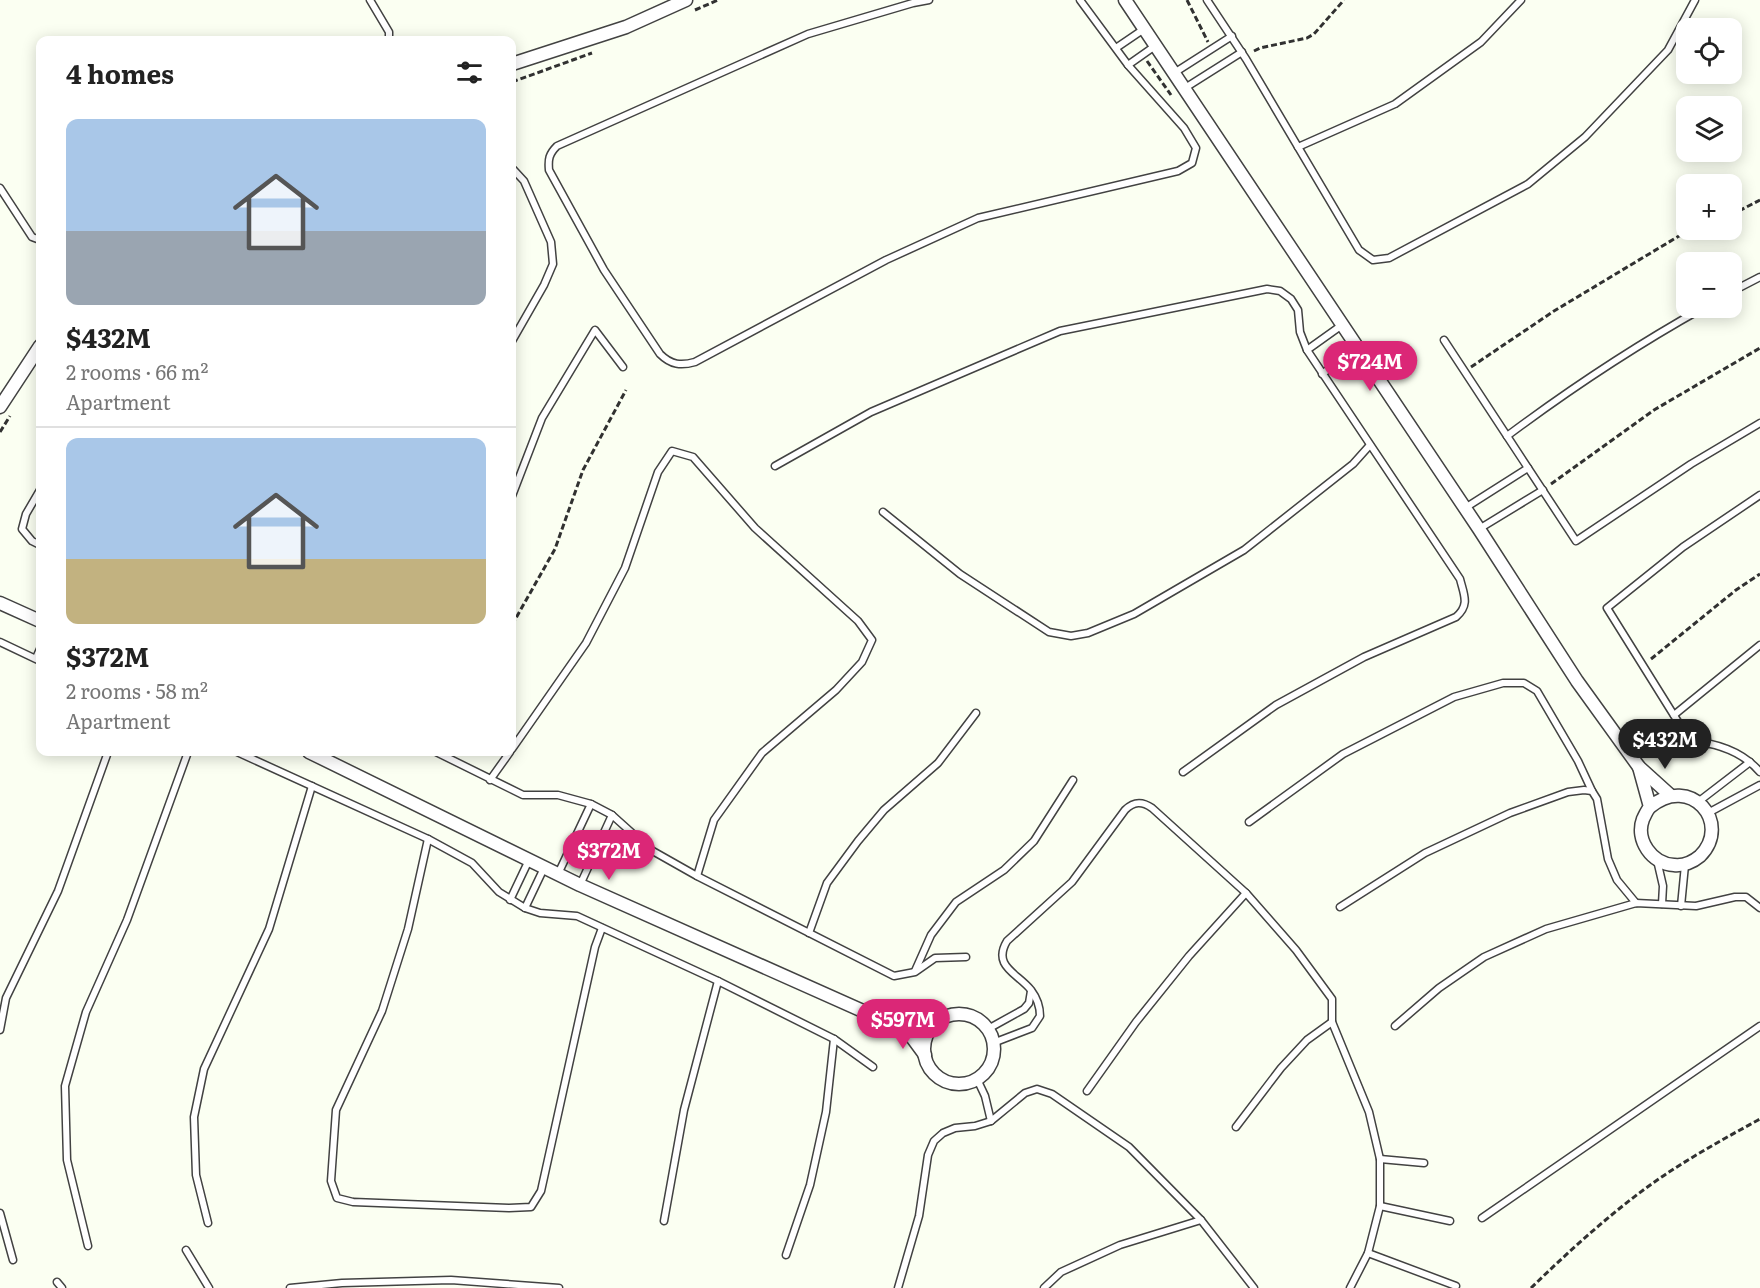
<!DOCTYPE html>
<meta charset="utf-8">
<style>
body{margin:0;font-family:Literata,serif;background:#f6f6f6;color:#222;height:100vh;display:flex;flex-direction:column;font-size:22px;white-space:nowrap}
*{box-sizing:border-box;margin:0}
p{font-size:20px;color:#767676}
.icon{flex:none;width:33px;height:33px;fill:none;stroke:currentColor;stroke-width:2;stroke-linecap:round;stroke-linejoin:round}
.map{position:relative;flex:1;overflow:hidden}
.side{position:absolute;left:36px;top:36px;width:480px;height:720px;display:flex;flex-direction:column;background:#fff;border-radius:12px;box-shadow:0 3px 15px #0003}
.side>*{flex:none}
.controls{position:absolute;left:1676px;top:18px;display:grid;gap:12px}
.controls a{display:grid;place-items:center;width:66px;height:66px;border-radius:12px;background:#fff;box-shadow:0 3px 15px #0003;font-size:30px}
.price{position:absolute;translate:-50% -51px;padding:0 14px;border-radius:21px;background:#db2777;color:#fff;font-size:20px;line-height:39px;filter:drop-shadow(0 2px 3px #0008)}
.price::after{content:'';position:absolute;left:50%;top:36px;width:18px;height:14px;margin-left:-9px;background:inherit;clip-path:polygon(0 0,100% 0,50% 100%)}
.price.on{background:#222;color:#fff}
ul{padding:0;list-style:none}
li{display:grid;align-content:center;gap:12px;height:318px;padding:0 30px}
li+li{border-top:2px solid #e0e0e0}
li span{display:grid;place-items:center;height:186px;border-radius:12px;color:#555}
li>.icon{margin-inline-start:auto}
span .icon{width:108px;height:108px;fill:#fffc;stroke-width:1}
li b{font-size:26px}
h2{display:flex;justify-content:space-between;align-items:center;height:72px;padding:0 30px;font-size:26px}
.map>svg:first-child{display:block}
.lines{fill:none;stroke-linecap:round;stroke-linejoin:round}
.service-casing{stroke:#424242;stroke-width:9}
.minor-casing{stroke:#424242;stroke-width:15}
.path{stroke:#313131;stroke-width:3;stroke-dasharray:6 3;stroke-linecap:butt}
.service{stroke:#fff;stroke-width:6}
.minor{stroke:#fff;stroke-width:12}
</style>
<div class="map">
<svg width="1760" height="1288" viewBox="0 0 1760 1288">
<rect width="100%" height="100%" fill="#fbfff2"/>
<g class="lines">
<!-- service casing -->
<g class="service-casing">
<g id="service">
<polyline points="370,0 389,32 389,40"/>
<path d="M 929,0 L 913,3 L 808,34 L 557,146 C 549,154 548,159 549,170 L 604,270 L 660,354 C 671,365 681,366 695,362 L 886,260 L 978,218 L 1178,171 L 1192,163 L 1196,148 L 1184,128 L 1128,65 L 1080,0"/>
<polyline points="1207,0 1246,59 1359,250 1373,260 1389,258 1528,184 1585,137 1668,50 1695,0"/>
<polyline points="1116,48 1144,29"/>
<polyline points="1128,65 1155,46"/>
<polyline points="1174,73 1232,36"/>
<polyline points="1185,88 1242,52"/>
<polyline points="1298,147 1395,104 1481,42 1521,0"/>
<polyline points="512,168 524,181 551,242 553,264 544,285 512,341"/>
<polyline points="0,188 32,237 40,240"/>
<polyline points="1731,292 1760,277"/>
<path d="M 1703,308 C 1635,346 1570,389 1507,436 L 1576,541 L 1691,464 L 1760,423"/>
<polyline points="1444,340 1507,436"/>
<polyline points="1307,350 1342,325"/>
<polyline points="1322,374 1357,348"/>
<path d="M 775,466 L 871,412 L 1060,331 L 1267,289 L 1280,291 L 1291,299 L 1298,310 L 1300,332 L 1307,350 L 1460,579 C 1464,595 1470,605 1456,617 L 1364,657 L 1276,705 L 1183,772"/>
<polyline points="40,490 26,514 22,529 32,541 40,545"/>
<path d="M 1760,495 L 1683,547 L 1607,608 L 1690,741 C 1716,743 1742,751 1760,772"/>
<polyline points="512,496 542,418 595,330 623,367"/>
<polyline points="1465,508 1528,468"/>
<polyline points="883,512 960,574 1049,632 1071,636 1088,633 1134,614 1244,550 1353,464 1370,445"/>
<polyline points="1479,529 1543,490"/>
<polyline points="0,642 40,661"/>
<polyline points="36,658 40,649"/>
<polyline points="1674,715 1760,645"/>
<polyline points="512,749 586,643 625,568 658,472 672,451 693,457 755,528 858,621 872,640 862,662 836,690 762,753 714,820 697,876"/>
<polyline points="237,752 428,839 472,863 499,892 525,908 540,913 577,916 718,981 834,1039 873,1067"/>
<polyline points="436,752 523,795 558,795 591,804 612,815 651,850 697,876 894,976 915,972 935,958 966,957"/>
<polyline points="490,780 510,752"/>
<polyline points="1698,802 1750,762"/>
<polyline points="1708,813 1760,785"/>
<polyline points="1249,822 1343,754 1454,697 1503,683 1524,683 1537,691 1578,761 1592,791"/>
<polyline points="428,839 408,929 382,1011 336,1110 331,1181 337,1198 353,1202 509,1208 531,1207 541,1191 595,947 602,928"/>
<polyline points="1657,860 1663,886 1662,904"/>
<polyline points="558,874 591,804"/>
<polyline points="580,885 612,815"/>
<polyline points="510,900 529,860"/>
<polyline points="1681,906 1685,865"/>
<polyline points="1340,907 1425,853 1510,813 1568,792 1584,790 1592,791 1597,799 1608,859 1617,880 1636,903"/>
<polyline points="525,908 544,868"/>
<polyline points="809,933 827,883 858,841 884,810 938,763 976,713"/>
<polyline points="915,971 931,935 956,902 1004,870 1034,841 1073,780"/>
<polyline points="1395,1026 1439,988 1484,957 1546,929 1636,903 1696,906 1735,897 1746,897 1760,908"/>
<polyline points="988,1029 1024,1009 1029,1003 1031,991"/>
<polyline points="0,1030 6,998 58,891 108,752"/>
<path d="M 993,1043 L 1032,1028 L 1040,1016 C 1040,1007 1037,998 1031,990 C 1017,973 992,966 1007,941 L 1072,882 L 1125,810 C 1134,801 1142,801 1152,808 L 1246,893 L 1296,950 L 1332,999 L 1332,1022 L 1369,1112 L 1380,1159 L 1380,1206 L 1368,1253 L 1350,1288"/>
<polyline points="977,1079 985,1096 991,1121"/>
<polyline points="1087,1091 1136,1022 1189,956 1246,893"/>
<polyline points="1236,1127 1281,1068 1307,1040 1332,1022"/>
<polyline points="1380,1159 1424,1163"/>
<polyline points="1380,1206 1450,1221"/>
<polyline points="0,1213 13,1260"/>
<polyline points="1482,1218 1760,1026"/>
<polyline points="664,1221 684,1110 718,981"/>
<polyline points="208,1223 196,1175 194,1117 204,1069 269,929 312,786"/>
<polyline points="88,1246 67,1160 65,1086 86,1012 127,920 188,752"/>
<polyline points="186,1250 209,1288"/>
<polyline points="1368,1253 1456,1286"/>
<polyline points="786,1255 810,1185 826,1112 834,1039"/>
<polyline points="57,1282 62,1288"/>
<polyline points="290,1288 342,1283 451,1280 559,1288"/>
<polyline points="898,1288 919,1216 928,1155 934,1141 943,1133 955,1128 975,1126 991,1121 1025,1093 1037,1089 1052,1094 1129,1147 1201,1220 1254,1288"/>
<polyline points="1044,1288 1061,1272 1120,1245 1201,1220"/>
</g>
</g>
<!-- minor casing -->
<g class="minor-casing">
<g id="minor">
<polyline points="1125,0 1479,529 1577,681 1639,767 1670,795"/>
<polyline points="512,64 626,27 686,0"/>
<polyline points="0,407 40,346"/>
<polyline points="0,603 40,621"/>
<polyline points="309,752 580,885 901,1028 911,1036 925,1055"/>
<path d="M 1639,767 L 1650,807 C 1647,810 1645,815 1643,819 C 1635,840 1652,864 1674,865 C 1683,866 1693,862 1700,856 C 1733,823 1690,773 1650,807"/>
<circle cx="959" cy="1049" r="35"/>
</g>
</g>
<!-- path -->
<g class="path">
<polyline points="1187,0 1208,42"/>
<polyline points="695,10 718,0"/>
<polyline points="1254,51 1260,48 1307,38 1314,34 1344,0"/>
<polyline points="1147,61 1171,95"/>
<polyline points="512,82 592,53"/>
<polyline points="1731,215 1760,200"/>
<polyline points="1471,367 1554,311 1679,236 1696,230"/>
<polyline points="0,432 10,416"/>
<polyline points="1551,484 1654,410 1760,348"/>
<polyline points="512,625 555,549 583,470 626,390"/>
<polyline points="1651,659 1736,590 1760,574"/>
<path d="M 1531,1288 C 1565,1255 1600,1223 1638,1194 C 1676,1165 1718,1142 1760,1119"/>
</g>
<!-- service -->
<use href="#service" class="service"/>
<!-- minor -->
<use href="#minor" class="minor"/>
</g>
</svg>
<div class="controls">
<a><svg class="icon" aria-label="locate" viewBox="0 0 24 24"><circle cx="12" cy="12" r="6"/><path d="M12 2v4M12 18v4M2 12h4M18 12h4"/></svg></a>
<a><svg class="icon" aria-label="layers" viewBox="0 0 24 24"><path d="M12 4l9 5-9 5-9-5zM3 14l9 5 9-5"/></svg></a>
<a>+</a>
<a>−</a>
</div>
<b class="price" style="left:1370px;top:392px">$724M</b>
<b class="price on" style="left:1665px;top:770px">$432M</b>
<b class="price" style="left:609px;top:881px">$372M</b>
<b class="price" style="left:903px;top:1050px">$597M</b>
<section class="side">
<h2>4 homes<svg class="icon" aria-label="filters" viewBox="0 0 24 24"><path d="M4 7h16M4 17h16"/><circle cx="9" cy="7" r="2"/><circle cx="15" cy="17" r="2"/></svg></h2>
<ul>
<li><span style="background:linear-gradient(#a9c7e8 60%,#9aa5b1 0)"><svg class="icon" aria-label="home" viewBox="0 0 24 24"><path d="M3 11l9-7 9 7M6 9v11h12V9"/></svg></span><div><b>$432M</b><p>2 rooms · 66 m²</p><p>Apartment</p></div></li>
<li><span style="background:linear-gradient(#a9c7e8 65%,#c2b280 0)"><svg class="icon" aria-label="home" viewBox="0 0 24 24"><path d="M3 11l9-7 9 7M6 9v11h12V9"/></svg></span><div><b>$372M</b><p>2 rooms · 58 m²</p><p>Apartment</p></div></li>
</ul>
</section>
</div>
